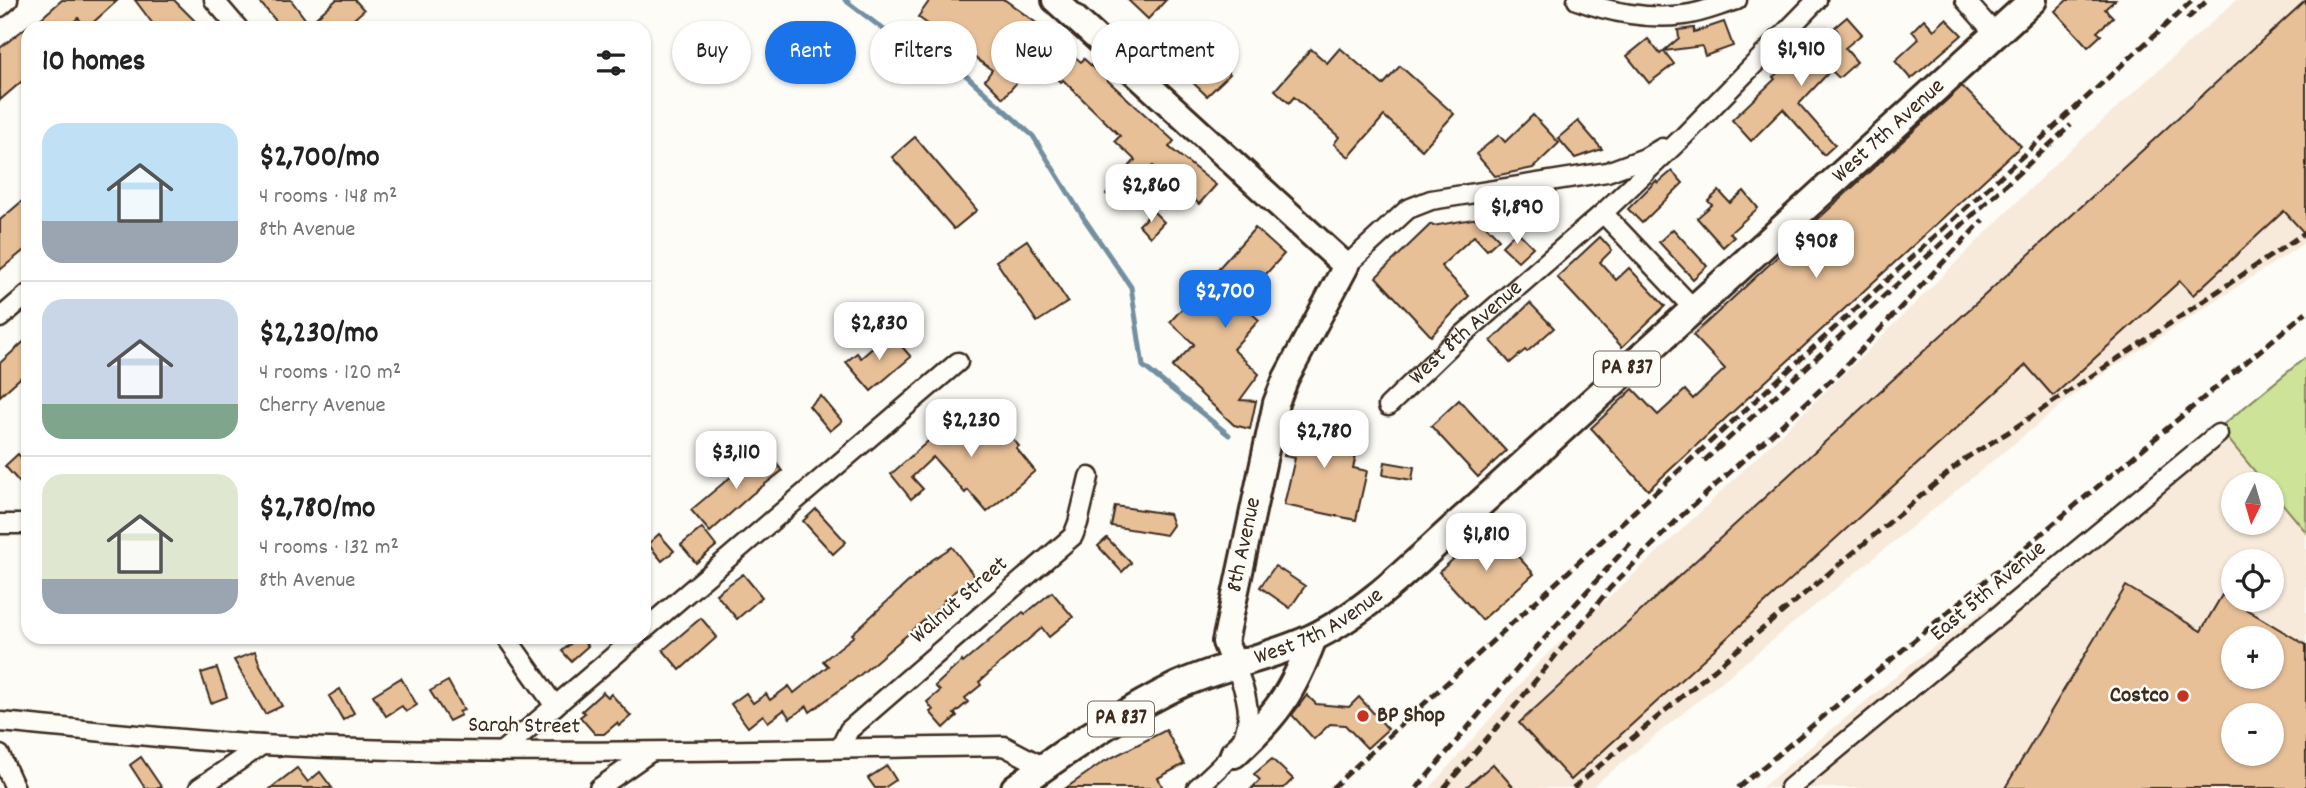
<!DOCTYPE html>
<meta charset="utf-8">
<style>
body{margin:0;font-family:Dekko,sans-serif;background:#f6f6f6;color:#222;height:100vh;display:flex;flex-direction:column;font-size:26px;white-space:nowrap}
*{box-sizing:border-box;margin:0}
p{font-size:23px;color:#767676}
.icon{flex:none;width:38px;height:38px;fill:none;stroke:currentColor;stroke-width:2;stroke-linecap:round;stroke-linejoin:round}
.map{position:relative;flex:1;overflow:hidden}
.details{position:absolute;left:21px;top:21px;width:630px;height:623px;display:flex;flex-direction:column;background:#fff;border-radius:21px;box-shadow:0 2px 5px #0004}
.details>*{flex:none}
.hud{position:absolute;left:672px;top:21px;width:665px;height:63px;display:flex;gap:14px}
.needle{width:46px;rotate:185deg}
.tools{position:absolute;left:2221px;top:472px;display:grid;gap:14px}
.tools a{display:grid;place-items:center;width:63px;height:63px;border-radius:50%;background:#fff;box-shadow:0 2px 5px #0004;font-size:35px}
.price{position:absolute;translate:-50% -60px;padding:0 16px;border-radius:14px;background:#fff;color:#222;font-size:23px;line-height:46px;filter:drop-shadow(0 2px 4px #0008)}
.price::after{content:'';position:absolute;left:50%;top:42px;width:21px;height:16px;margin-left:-10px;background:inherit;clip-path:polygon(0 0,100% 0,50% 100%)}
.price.on{background:#1a73e8;color:#fff}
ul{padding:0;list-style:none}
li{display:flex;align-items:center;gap:21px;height:175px;padding:0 21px}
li+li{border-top:2px solid #e0e0e0}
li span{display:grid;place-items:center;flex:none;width:196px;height:140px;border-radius:21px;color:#555}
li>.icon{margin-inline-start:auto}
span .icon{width:84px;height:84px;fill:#fffc;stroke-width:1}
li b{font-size:30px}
h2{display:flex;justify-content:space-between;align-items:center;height:84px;padding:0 21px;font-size:30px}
.chip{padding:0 24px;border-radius:32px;background:#fff;box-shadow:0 2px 5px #0004;font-size:24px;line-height:63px}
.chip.on{background:#1a73e8;color:#fff}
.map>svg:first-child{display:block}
.built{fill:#f7eada;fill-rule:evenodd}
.green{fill:#cde398;stroke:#84865b;stroke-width:2}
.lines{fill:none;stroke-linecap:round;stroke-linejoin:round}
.stream{stroke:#7390a1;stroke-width:5}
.building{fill:#e8c098;stroke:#3b2a1e;stroke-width:2;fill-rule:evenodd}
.street-casing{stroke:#3b2a1e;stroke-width:23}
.secondary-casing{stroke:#3b2a1e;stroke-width:30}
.primary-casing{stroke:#3b2a1e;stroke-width:32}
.street{stroke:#fdfcf7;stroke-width:18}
.secondary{stroke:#fdfcf7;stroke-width:24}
.primary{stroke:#fdfcf7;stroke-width:26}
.rail{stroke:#3b2a1e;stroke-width:5;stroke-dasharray:10 5;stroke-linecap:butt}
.poi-dot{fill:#c8321e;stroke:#fdfcf7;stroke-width:2.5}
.labels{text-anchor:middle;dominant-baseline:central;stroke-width:5;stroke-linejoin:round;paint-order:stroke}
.shield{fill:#fdfcf7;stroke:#75695f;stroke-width:2}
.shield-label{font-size:21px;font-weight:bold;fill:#3b2a1e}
.street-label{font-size:23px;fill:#3b2a1e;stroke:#fdfcf7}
.poi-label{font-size:23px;font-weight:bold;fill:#3b2a1e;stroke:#fdfcf7;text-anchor:end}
</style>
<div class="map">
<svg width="2306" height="788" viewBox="0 0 2306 788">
<rect width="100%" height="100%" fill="#fdfcf7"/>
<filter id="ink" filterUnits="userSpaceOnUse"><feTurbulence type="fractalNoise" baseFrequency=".0143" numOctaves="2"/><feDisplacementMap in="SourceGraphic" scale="14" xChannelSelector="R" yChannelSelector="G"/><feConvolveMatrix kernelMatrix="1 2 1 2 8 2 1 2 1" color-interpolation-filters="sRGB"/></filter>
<g filter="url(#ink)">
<!-- built -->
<g class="built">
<polygon points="2236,0 2306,0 2306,242 2086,385 1591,788 1430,788 1541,660 1675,536 1863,355 2058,161"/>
<path d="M 2219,428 L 2266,485 L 2233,485 L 2233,523 L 2272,523 L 2272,491 L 2306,532 L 2306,788 L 1761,788 L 1912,663 L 2055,557 L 2143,484 ZM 2233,562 L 2272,562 L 2272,600 L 2233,600 ZM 2233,639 L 2272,639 L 2272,677 L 2233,677 ZM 2233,716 L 2272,716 L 2272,754 L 2233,754 Z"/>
</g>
<!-- green -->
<polygon class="green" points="2306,357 2306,532 2272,491 2272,485 2266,485 2219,428"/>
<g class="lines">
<!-- stream -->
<polyline class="stream" points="845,0 896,39 951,62 1033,136 1085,220 1131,287 1143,366 1229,435"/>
</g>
<!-- building -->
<g class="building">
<polygon points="62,0 118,0 87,28 78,18 67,28 30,28"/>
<polygon points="135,0 174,0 202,28 156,28"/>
<polygon points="258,0 291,0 309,24 336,0 355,0 364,10 344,28 282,28"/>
<polygon points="930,0 1005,0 1057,38 1055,40 1081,62 1084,59 1174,141 1169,147 1216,185 1199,204 1167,174 1165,177 1153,166 1119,205 1106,194 1135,160 1115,141 1120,136 1063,80 1061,82 1036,61 1003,98 985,80 992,70 918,17"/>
<polygon points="1128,0 1166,0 1148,19"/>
<polygon points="2067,0 2115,0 2105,9 2113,17 2097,32 2101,35 2088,47 2055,11"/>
<polygon points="2306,0 2306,235 2284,211 2193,295 2180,281 2053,396 2026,365 1571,780 1519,723"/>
<polygon points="1847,17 1862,34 1845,48 1857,62 1839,78 1831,70 1799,104 1835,145 1824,155 1783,109 1751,141 1732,120 1775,79 1773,77 1800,53 1806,60 1838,32 1835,27"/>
<polygon points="1924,19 1934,30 1946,19 1962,35 1911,79 1895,61 1919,39 1912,31"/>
<polygon points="1724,22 1733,46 1705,56 1702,46 1664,51 1674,64 1649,83 1627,56 1648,39 1660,54 1679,38 1678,30 1694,28 1694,32"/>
<polygon points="28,26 28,76 0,100 0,48"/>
<polygon points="1340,48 1383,85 1400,66 1454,114 1422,150 1384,116 1349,157 1334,144 1339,137 1294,97 1289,103 1275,90 1311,49 1327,63"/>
<polygon points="1211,55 1230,74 1207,96 1188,78"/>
<polygon points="1962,86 2021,146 1648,490 1591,428 1633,389 1658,415 1685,390 1693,399 1725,369 1693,335"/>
<polygon points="1533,115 1559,143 1533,168 1495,176 1476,154 1499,135 1505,142"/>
<polygon points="1578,121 1602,149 1575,158 1558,138"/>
<polygon points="915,137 977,210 954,229 892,157"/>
<polygon points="1672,171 1683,183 1642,223 1628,209 1656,181 1658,183"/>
<polygon points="1719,191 1730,203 1744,191 1758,208 1730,233 1734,237 1723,247 1697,218 1712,205 1708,201"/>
<polygon points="28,196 28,247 0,270 0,220"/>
<polygon points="1153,211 1164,222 1150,237 1139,225"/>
<polygon points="1478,218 1499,239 1487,250 1474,236 1441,266 1469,296 1431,336 1376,277 1431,224 1433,226"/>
<polygon points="1255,228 1284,254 1240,303 1259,320 1233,349 1259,374 1240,400 1256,401 1250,429 1234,425 1172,367 1194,344 1170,322"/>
<polygon points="1673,229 1707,266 1693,279 1659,242"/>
<polygon points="1517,231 1533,247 1518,261 1502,246"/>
<polygon points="1600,237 1612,250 1600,262 1616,280 1629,268 1665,306 1622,347 1557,277"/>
<polygon points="1027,240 1068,302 1037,322 996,261"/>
<polygon points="1530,303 1554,328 1527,352 1525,350 1510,363 1491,341"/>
<polygon points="890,333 911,357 871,391 846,362 857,353 861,358"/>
<polygon points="28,338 28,371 0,396 0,363"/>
<polygon points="821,396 842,421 830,431 809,406"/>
<polygon points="1459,400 1506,451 1478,477 1431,426"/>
<polygon points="971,403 995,431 1002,426 1019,446 1016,448 1035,471 987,512 968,490 965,493 933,457 912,477 923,489 911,499 891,474"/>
<polygon points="1293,416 1306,419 1306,422 1361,434 1353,468 1367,471 1356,520 1284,505 1295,458 1284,456"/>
<polygon points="767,450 782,471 751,495 710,532 691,510 733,475"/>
<polygon points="18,454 28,465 28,492 5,466"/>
<polygon points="1385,462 1414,467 1412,480 1383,475"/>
<polygon points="1115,506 1169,514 1173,525 1166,535 1111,526"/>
<polygon points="816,509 846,542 833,554 803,521"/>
<polygon points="1490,526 1534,574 1482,620 1439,572"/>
<polygon points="702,528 716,546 696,563 681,545"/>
<polygon points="659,534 674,551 662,561 648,544"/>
<polygon points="1107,538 1131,563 1122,572 1098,546"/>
<polygon points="952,547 975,577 944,600 946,601 934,612 860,675 810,712 807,706 790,718 784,710 768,722 763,715 748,727 731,704 746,693 753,703 766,694 770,700 789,686 794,693 828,666 823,661 854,636 852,634 932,560"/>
<polygon points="1275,566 1305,586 1290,608 1260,587"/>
<polygon points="743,574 762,597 737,619 716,594"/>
<path d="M 2126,586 L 2201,631 L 2222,595 L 2306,645 L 2306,788 L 2005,788 ZM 2233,639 L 2272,639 L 2272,677 L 2233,677 ZM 2233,716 L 2272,716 L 2272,754 L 2233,754 Z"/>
<polygon points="1052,592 1073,617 1049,637 1042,628 999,664 979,682 981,685 965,698 968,702 954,714 957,716 944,728 930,712 933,710 927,702 940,691 935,686 962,661 963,663 1023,612 1025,614"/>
<polygon points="701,618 717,637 680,670 663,650"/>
<polygon points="578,637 588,646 571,661 562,651"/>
<polygon points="255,652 260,666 282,706 265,714 234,660"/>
<polygon points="217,668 227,697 211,703 201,673"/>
<polygon points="401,678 417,705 406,712 402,706 386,716 373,695"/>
<polygon points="448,681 464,710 459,712 461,715 449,721 430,691"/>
<polygon points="340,689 354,713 343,720 329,696"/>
<polygon points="603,692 608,697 611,694 631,716 619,726 617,723 604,734 595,734 580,717 585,713 582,711"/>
<polygon points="1307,695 1316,704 1349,707 1359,697 1388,729 1367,748 1345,725 1330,724 1314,739 1292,715"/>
<polygon points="1166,730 1184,764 1158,778 1163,788 1066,788 1103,762"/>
<polygon points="141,757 162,788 145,788 130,765"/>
<polygon points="1272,759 1293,779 1284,788 1252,788 1260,780 1254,774"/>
<polygon points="1493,764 1514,788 1465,788"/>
<polygon points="887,766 896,780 884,788 875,788 868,778"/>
<polygon points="297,768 308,782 320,772 332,788 271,788"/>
</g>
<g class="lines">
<!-- street casing -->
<g class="street-casing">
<g id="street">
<polyline points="214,0 238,28"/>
<path d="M 1577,0 C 1609,12 1649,20 1684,15 C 1702,13 1720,5 1737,0"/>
<polyline points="1965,0 1996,35"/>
<polyline points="0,7 8,0"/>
<polyline points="1603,213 1693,308"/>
<polyline points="1346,266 1408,209 1431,200 1607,172 1645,158 1662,148"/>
<polyline points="0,318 28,294"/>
<path id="s1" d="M 1388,406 L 1450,346 L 1603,213 L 1684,136 L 1817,0"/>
<polyline points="0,524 28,524"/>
<polyline points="644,630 958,362"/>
<polyline points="506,637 555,706"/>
<path d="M 0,722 C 88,730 176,740 263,745 C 510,758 757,749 1004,746 L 1044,767"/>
<polyline points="840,748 849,730 1073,536 1078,523 1089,477"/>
<polyline points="501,752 636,637"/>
<polyline points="0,755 15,788"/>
<polyline points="199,788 262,745"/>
<polyline points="599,788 649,753"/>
<path d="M 1197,788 C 1243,746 1263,730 1235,666"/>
<polyline points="1790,788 2218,434"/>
</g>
</g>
<!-- secondary casing -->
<g class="secondary-casing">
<polyline id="secondary" points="1055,0 1346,266 1286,378 1276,403 1225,642 1235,666"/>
</g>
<!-- primary casing -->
<g class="primary-casing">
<g id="primary">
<path d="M 1234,754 C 1277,715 1293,692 1313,638"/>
<path id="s2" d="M 1015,788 C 1064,752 1123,712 1177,686 C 1220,666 1269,658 1312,638 C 1370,611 1422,555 1470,513 L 2033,0"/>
</g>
</g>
<!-- street -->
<use href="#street" class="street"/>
<!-- secondary -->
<use href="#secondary" class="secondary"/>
<!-- primary -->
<use href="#primary" class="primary"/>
<!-- rail -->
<g class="rail">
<polyline points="2187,19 2208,0"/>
<polyline points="1704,461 2071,125"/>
<polyline points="1332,788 2193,0"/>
<polyline points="1417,788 1518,668 1633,540"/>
<polyline points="1444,788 1511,711 1610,588 1676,521 1840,372 1983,220"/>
<polyline points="1573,788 1966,458 2007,433 2306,232"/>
<polyline points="1738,788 2306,312"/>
</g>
</g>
</g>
<!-- markers -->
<g class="poi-dot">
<circle cx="2183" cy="696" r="7"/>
<circle cx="1363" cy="716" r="7"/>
</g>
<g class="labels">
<!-- shield labels -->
<g class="shield">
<rect x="1594" y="351.5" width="66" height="35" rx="5"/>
<rect x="1088" y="701.5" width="66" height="35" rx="5"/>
</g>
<g class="shield-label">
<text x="1627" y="369">PA 837</text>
<text x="1121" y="719">PA 837</text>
</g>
<!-- street labels -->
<g class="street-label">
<text stroke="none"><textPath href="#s2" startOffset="1104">West 7th Avenue</textPath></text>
<text stroke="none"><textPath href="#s1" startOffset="107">West 8th Avenue</textPath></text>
<text transform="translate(1245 545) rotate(-78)">8th Avenue</text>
<text transform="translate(1989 592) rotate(-40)">East 5th Avenue</text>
<text transform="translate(960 601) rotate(-41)">Walnut Street</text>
<text stroke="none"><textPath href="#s2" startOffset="346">West 7th Avenue</textPath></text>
<text transform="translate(524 727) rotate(1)">Sarah Street</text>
</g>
<!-- poi labels -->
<g class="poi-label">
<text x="2169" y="696">Costco</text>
<text x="1377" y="716" text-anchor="start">BP Shop</text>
</g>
</g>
</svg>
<div class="tools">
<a><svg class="needle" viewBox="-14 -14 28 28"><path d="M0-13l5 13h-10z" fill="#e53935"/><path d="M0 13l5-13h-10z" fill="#767676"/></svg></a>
<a><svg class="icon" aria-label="locate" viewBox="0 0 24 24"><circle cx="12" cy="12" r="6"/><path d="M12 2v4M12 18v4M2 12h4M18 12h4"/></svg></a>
<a>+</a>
<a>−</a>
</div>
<b class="price" style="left:1801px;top:88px">$1,910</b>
<b class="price" style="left:1151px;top:224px">$2,860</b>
<b class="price" style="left:1517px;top:246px">$1,890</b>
<b class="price" style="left:1816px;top:280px">$908</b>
<b class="price on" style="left:1225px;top:330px">$2,700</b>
<b class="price" style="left:879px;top:362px">$2,830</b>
<b class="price" style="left:971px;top:459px">$2,230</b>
<b class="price" style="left:1324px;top:470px">$2,780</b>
<b class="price" style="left:736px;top:491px">$3,110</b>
<b class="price" style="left:1486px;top:573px">$1,810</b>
<div class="hud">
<a class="chip">Buy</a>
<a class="chip on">Rent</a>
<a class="chip">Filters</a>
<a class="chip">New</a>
<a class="chip">Apartment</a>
</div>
<section class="details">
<h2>10 homes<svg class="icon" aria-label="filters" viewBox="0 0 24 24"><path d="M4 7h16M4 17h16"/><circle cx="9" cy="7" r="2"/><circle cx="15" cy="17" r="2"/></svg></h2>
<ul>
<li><span style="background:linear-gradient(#bfe0f5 70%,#9aa5b1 0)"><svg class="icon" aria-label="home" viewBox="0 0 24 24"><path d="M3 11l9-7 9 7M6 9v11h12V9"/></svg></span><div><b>$2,700/mo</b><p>4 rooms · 148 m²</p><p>8th Avenue</p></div></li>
<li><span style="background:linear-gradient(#c9d6e8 75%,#7fa58c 0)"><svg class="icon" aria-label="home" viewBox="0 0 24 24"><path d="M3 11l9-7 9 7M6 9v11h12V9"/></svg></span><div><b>$2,230/mo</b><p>4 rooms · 120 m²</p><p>Cherry Avenue</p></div></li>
<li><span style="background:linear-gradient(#dfe7d0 75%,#9aa5b1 0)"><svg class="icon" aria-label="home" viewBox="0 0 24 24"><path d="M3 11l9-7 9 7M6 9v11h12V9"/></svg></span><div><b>$2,780/mo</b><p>4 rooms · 132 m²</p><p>8th Avenue</p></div></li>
</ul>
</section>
</div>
